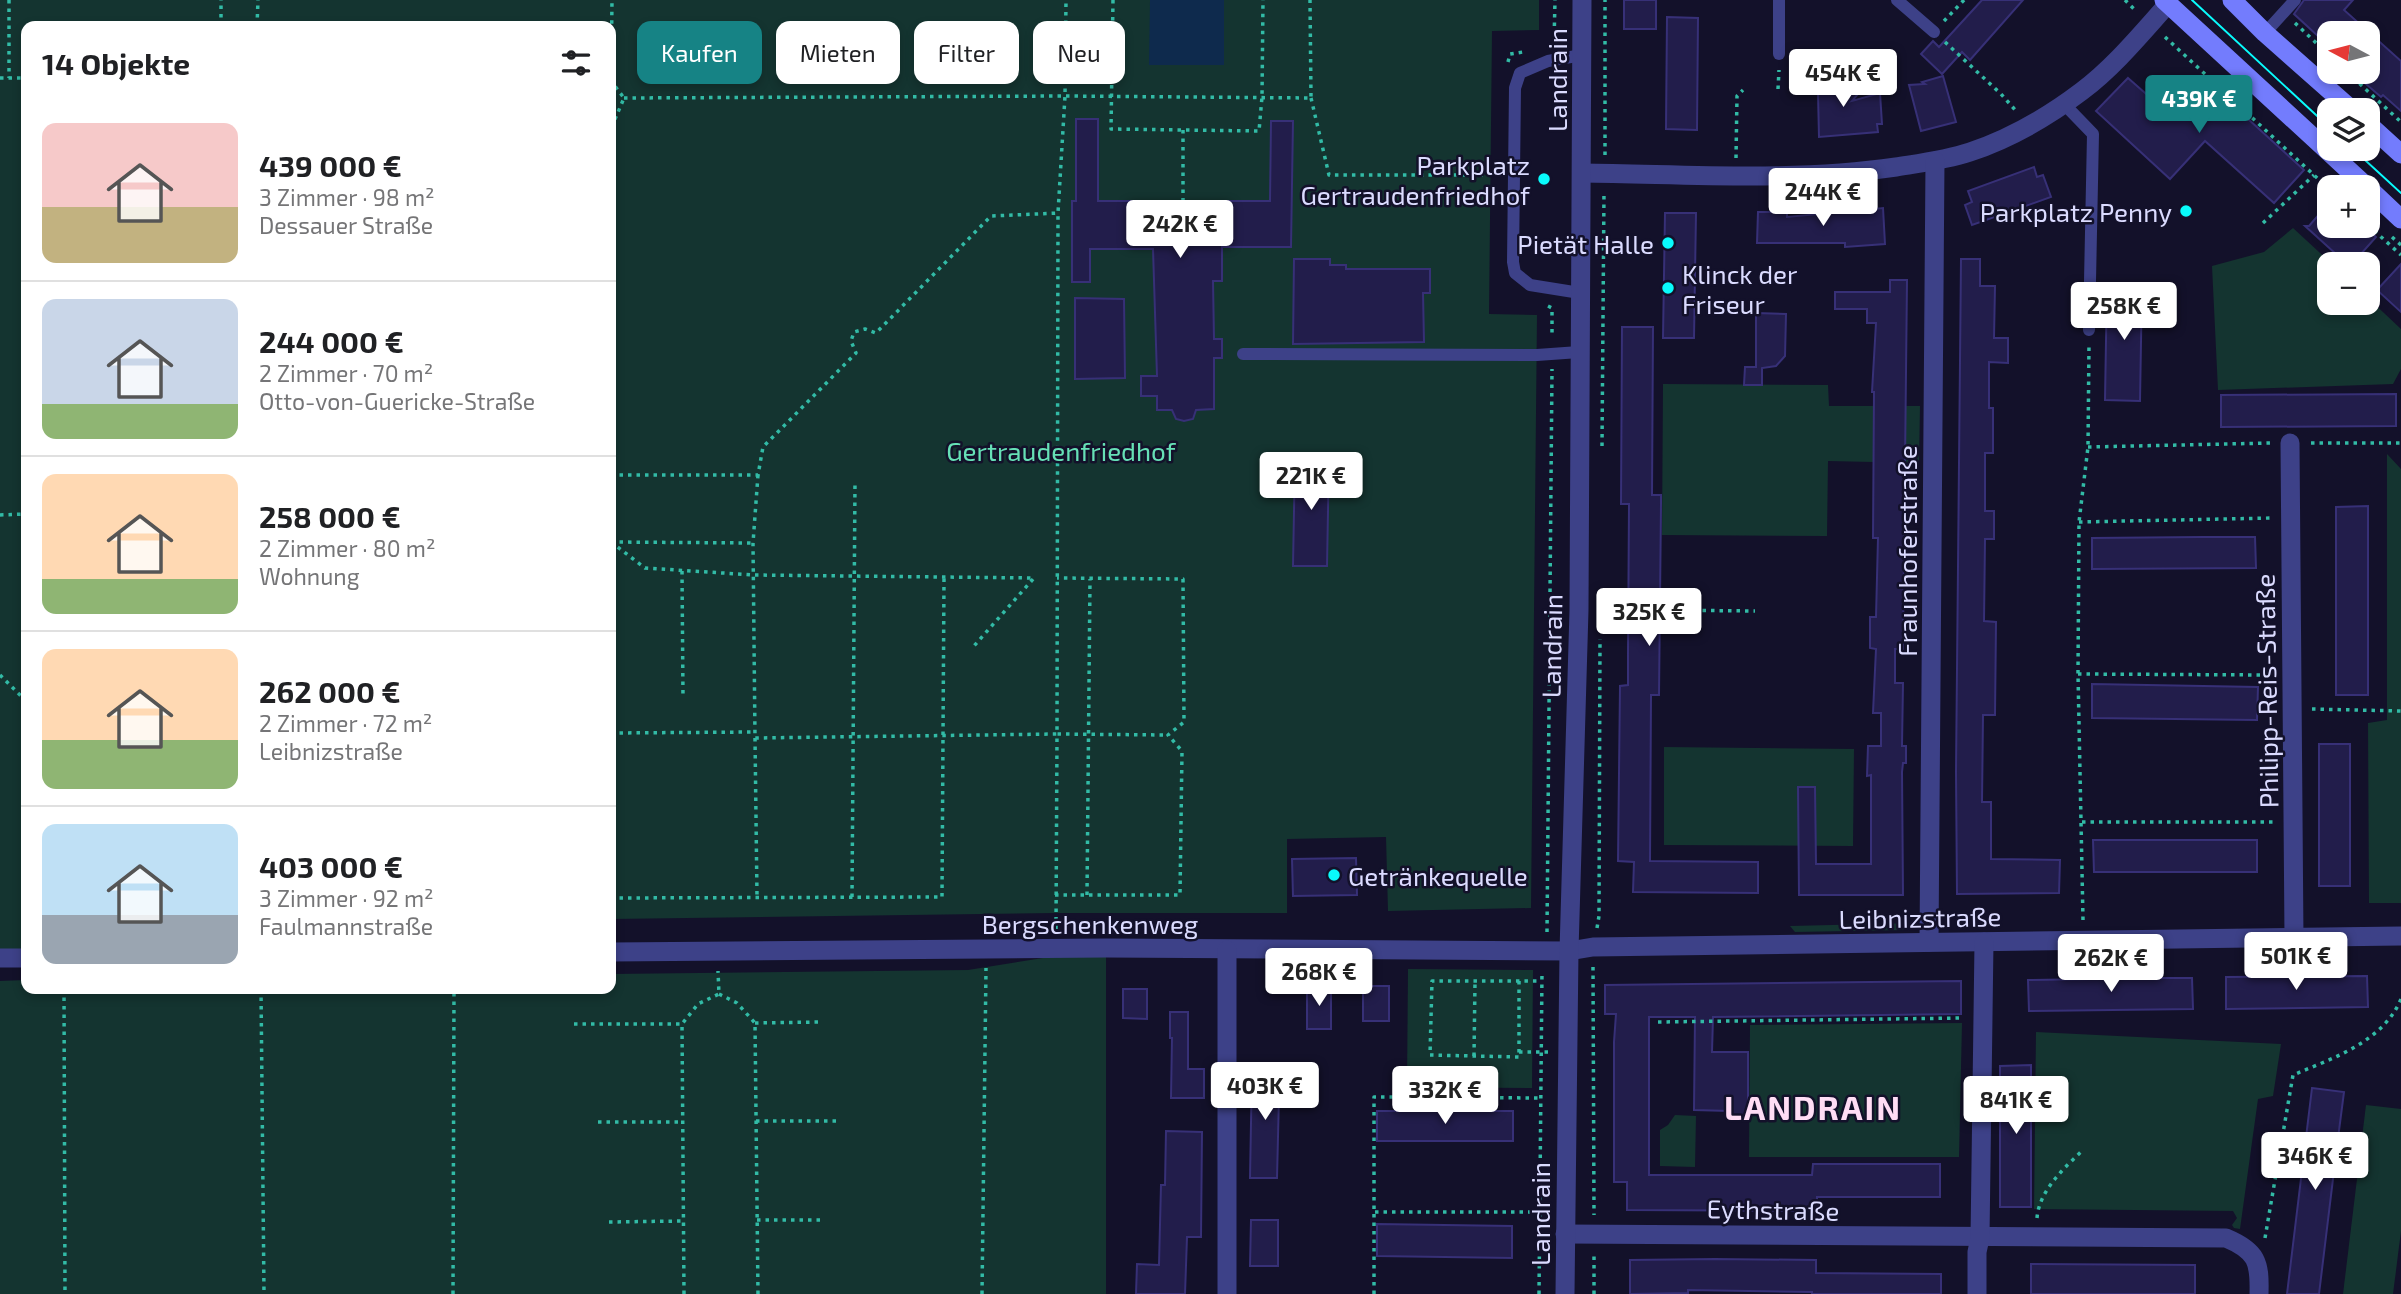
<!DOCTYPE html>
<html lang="de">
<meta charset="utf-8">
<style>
body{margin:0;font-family:"Exo 2",sans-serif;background:#f2f2f2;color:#202124;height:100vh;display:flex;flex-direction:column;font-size:26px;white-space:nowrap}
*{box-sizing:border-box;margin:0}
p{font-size:23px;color:#757577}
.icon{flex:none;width:38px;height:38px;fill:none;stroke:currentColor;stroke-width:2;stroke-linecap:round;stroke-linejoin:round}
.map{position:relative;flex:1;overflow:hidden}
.details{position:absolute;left:21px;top:21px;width:595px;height:973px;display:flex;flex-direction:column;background:#fff;border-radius:14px;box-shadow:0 4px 10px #0003}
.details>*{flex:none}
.hud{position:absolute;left:637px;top:21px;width:665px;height:63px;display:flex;gap:14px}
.needle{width:46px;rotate:277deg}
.buttons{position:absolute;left:2317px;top:21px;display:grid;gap:14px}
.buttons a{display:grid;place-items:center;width:63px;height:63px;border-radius:14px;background:#fff;box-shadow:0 4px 10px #0003;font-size:35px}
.price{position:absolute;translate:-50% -60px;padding:0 16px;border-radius:7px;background:#fff;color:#222;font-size:23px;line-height:46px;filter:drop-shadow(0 2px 4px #0008)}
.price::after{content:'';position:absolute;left:50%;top:42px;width:21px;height:16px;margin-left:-10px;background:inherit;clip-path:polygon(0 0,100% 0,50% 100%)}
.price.active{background:#168385;color:#fff}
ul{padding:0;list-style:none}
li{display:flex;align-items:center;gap:21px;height:175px;padding:0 21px}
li+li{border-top:2px solid #e0e0e0}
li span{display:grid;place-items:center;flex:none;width:196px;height:140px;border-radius:14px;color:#555}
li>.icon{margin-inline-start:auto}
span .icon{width:84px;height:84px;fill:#fffc;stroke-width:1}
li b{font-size:30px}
h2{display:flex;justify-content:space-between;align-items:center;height:84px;padding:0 21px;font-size:30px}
.pill{padding:0 24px;border-radius:14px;background:#fff;box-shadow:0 4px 10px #0003;font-size:24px;line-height:63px}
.pill.active{background:#168385;color:#fff}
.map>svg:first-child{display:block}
.green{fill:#143430}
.water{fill:#0e2a4d}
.building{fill:#221d4b;stroke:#373077;stroke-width:2}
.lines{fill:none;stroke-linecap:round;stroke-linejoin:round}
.path{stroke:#32bba6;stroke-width:3.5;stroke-dasharray:3.5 5;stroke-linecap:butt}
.service{stroke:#3d4188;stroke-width:12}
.minor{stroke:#3d4188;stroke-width:19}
.tertiary{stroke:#3d4188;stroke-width:19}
.secondary{stroke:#737cfd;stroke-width:19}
.tram{stroke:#09fbfc;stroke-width:2}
.poi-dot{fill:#09fbfc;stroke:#13112a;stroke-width:2.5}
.labels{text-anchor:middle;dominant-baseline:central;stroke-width:5;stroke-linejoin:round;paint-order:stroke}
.street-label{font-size:26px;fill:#dbdbff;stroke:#13112a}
.poi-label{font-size:26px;fill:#dbdbff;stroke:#13112a;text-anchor:end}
.park-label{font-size:26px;fill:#66e0b6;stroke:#13112a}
.district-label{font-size:33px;font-weight:bold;letter-spacing:2px;fill:#ffddf5;stroke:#13112a}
</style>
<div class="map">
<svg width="2401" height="1294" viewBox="0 0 2401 1294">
<rect width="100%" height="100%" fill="#13112a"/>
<!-- green -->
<g class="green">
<polygon points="0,0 1539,0 1539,30 1492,31 1489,314 1537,315 1531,908 1388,911 1386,837 1287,839 1287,913 1055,913 611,919 611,26 26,26 26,954 0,956"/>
<polygon points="2293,228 2332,264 2329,264 2329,303 2368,303 2368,298 2401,329 2401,369 2393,384 2218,390 2212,266 2264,252"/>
<polygon points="1663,384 1828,385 1829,406 1920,406 1919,463 1828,461 1827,536 1662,535"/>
<polygon points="2387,454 2401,469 2401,903 2369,903 2368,723 2387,720"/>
<polygon points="1664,747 1854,749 1853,846 1664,845"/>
<polygon points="1915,923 1905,930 1795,932 1790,926"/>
<polygon points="1106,948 1106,1294 0,1294 0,981 26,980 26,989 611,989 611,974 968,970"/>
<polygon points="1408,969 1533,970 1532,1088 1407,1087"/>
<polygon points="1962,1023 1959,1157 1749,1157 1750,1025"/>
<polygon points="2036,1032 2281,1044 2273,1096 2258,1099 2240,1229 2234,1228 2232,1225 2237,1218 2233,1211 2034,1209"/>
<polygon points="2366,1105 2401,1109 2401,1231 2393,1294 2343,1294"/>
<polygon points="1675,1115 1696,1116 1695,1167 1660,1166 1660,1130 1668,1125"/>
</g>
<!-- water -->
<polygon class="water" points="1150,0 1224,0 1224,65 1149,65"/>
<!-- building -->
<g class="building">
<rect x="1624" y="0" width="32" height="29"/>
<polygon points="1982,0 2023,0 1970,60 1962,52 1942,74 1921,54 1933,41 1939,47"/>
<polygon points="2304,0 2353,0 2344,10 2401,61 2401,111 2383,95 2381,97 2352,72 2368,72 2368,33 2331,33 2326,28 2319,37 2294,14"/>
<polygon points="1667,17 1698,18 1697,130 1666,129"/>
<polygon points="1803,72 1823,73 1822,91 1863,88 1852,101 1880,93 1882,124 1877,124 1878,132 1819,137 1818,93 1803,93"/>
<polygon points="1943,76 1956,122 1921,131 1909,85 1925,84 1922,82"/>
<polygon points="2128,78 2161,107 2166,101 2175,109 2203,78 2304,170 2274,203 2205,141 2170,179 2096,111"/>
<polygon points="1076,119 1098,119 1098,201 1270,201 1271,121 1293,121 1291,247 1222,247 1222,281 1213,281 1214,339 1222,339 1222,358 1214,358 1214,409 1196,410 1193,419 1184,421 1176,419 1172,410 1157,410 1157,396 1141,396 1141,376 1157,376 1153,249 1090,249 1090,282 1072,282 1072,201 1076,201"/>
<polygon points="2034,167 2037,177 2043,175 2051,197 1972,225 1965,205 1972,202 1968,191"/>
<polygon points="2329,203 2329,226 2364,226 2376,237 2352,264 2347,264 2305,226 2309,226"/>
<polygon points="1883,208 1885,244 1845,247 1845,243 1757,243 1758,212 1787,212 1787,217"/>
<polygon points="1665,213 1696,213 1694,338 1663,338"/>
<polygon points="1294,259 1330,259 1330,265 1346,265 1346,269 1430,269 1430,293 1423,293 1424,342 1293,344"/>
<polygon points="1961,259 1980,259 1980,286 1995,286 1994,338 2008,338 2008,363 1989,362 1989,408 1993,408 1993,453 1985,453 1985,511 1994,511 1994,539 1985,539 1984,621 1996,622 1995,715 1983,715 1982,802 1991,802 1991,859 2060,860 2059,893 1957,894 1956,772"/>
<polygon points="2401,264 2401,312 2377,290"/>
<polygon points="1890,280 1907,280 1903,649 1895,649 1895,683 1903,683 1902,746 1906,746 1906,763 1903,763 1902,772 1903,895 1799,895 1798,787 1815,787 1816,864 1871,864 1871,775 1867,776 1868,746 1881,746 1881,713 1873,713 1876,649 1870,648 1870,617 1876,617 1878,538 1873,538 1874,392 1872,392 1876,323 1867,323 1867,309 1835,309 1835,292 1890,292"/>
<polygon points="2107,283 2142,283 2140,401 2105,400"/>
<polygon points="1075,298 1124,299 1125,378 1075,379"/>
<polygon points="1756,313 1786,314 1785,356 1776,366 1762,368 1762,385 1744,385 1745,367 1756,367"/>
<polygon points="1622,327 1653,327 1652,495 1661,495 1661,504 1659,695 1651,695 1650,861 1758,862 1758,893 1633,892 1634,862 1618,861 1620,686 1628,685 1628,655 1629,504 1621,504"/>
<polygon points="2396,394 2396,426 2221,427 2221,395"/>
<polygon points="1295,457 1329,457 1327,566 1293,566"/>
<polygon points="2368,506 2368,695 2336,695 2336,507"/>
<polygon points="2201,537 2255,537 2256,568 2092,569 2092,538"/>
<polygon points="2092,684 2258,687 2257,720 2092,718"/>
<rect x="2319" y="744" width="31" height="142"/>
<polygon points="2093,840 2257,840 2257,872 2094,872"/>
<polygon points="1356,858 1357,895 1293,896 1292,859"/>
<polygon points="2367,976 2368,1007 2226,1009 2226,977"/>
<polygon points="2153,978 2192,978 2193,1009 2029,1011 2028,980"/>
<polygon points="1961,981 1961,1014 1713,1017 1712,1052 1748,1052 1748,1118 1730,1118 1730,1111 1694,1110 1695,1017 1649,1017 1649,1175 1812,1175 1813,1164 1940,1164 1940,1197 1817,1197 1817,1211 1627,1210 1627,1182 1614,1182 1614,1042 1616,1014 1605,1014 1605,985"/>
<rect x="1363" y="986" width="26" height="35"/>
<rect x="1307" y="987" width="24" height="42"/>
<polygon points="1123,989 1147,989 1147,1019 1123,1018"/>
<polygon points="1170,1012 1188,1012 1188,1069 1204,1069 1204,1098 1171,1098 1172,1038 1170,1038"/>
<polygon points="2031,1065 2031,1207 2000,1207 2000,1066"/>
<polygon points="1252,1069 1282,1069 1282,1096 1279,1096 1277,1178 1250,1178"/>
<polygon points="2312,1088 2344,1092 2337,1146 2319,1294 2287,1294"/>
<rect x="1377" y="1111" width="136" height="30"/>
<polygon points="1166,1131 1202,1132 1201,1237 1187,1237 1185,1294 1136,1294 1137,1264 1159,1265 1161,1185 1165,1185"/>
<polygon points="1251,1220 1278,1220 1278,1266 1250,1266"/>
<polygon points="1377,1224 1512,1226 1512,1258 1377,1256"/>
<polygon points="1715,1259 1816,1260 1816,1273 1941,1274 1941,1294 1812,1294 1812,1292 1688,1290 1688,1293 1630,1294 1630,1260"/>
<polygon points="2031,1264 2195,1265 2195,1294 2031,1294"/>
</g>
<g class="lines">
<!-- path -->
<g class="path">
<polyline points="9,0 9,78"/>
<polyline points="1113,0 1111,129 1259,131 1262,97 1263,0"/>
<polyline points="2125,0 2136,11"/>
<polyline points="1944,21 1964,0"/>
<polyline points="2295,23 2329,55"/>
<polyline points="221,26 221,0"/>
<polyline points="257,26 258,0"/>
<polyline points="2165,37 2329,189"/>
<polyline points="1945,42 2001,94 2017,112"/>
<polyline points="1554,43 1555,0"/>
<polyline points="1508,62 1510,54 1523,52"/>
<polyline points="2347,72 2401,122"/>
<polyline points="0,78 26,78"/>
<polyline points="1778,89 1779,70"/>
<polyline points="624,98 1065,96 1311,98 1310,0"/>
<polyline points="1311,98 1329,175 1499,175"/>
<polyline points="1183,130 1183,201"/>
<polyline points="1605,155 1605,0"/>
<polyline points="1736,158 1737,96 1743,90"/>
<polyline points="2263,223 2314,175"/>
<polyline points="2368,225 2401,255"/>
<polyline points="2392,237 2401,245"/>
<polyline points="611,289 613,124 624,98 611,81 612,0"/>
<polyline points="1548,306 1552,308 1552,337"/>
<polyline points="2311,443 2401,443"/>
<polyline points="1602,446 1604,191"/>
<polyline points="2088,447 2271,443"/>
<polyline points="611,475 758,475 763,447 856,353 851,341 854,332 865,329 876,333 991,216 1058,213 1065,96 1066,0"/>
<polyline points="758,475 753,543 755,738 1057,734 1058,213"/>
<polyline points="0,515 26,514"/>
<polyline points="2079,522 2272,518"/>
<polyline points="611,542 645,568 754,575 1034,578 974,646"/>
<polyline points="611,542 753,543"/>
<polyline points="682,571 683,697"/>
<polyline points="1599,610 1628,610"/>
<polyline points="1660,610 1755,611"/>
<polyline points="2078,674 2272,675"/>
<polyline points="0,675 26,701"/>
<polyline points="2312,709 2401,711"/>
<polyline points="611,733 755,732"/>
<polyline points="755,738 757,896"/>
<polyline points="2082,822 2274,822"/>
<polyline points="1055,895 1180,895 1182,751 1168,735 1184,722 1183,579 1057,578"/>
<polyline points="1087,895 1090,579"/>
<polyline points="852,897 855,482"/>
<polyline points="611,898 942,897 944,578"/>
<polyline points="2083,920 2078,674 2079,522 2088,447 2089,344"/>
<polyline points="1597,928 1599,916 1600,639"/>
<polyline points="1056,929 1057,734 1168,735"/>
<polyline points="1547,932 1552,369"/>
<polyline points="1593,967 1594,1215"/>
<polyline points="1519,981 1519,1057 1430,1055 1432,981 1541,981"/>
<polyline points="64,989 65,1294"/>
<polyline points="261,989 264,1294"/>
<polyline points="719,994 737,1003 755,1023 758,1294"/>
<polyline points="1658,1022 1963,1018"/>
<polyline points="755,1023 822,1022"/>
<polyline points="574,1024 682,1024"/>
<polyline points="1519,1052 1548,1052"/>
<polyline points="1474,1056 1475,981"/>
<polyline points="756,1121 836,1121"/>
<polyline points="598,1122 681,1122"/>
<polyline points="1375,1212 1542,1212"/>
<path d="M 2037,1218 C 2039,1191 2064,1168 2083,1150"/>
<polyline points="757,1220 824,1220"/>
<polyline points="609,1222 682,1221"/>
<path d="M 2265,1238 L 2293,1075 C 2333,1058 2383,1042 2401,999"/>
<polyline points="453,1294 454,989"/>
<polyline points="684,1294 682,1024 698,1004 719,994 718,971"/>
<polyline points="982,1294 986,968"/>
<polyline points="1374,1294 1374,1097 1540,1098"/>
<polyline points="1539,1294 1542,971"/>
<polyline points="1594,1294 1594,1254"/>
</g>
<!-- service -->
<g class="service">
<polyline points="1779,0 1779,54"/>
<polyline points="1897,0 1934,32"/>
<polyline points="2265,33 2295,0"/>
<polyline points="2064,104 2093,134 2089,330"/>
<polyline points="1580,293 1530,285 1515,273 1513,262 1515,88 1520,73 1548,61 1582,55"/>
<polyline points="1243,354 1537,355 1579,352"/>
</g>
<!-- minor -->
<g class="minor">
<path d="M 1582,173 C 1687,174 1793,182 1896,167 C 1921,163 1946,160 1970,152 C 2009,139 2049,116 2082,91 C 2114,67 2141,34 2168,4"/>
<polyline points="2290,443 2294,938"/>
<polyline points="1929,942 1935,161"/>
<polyline points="611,952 1106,948 1569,951 1593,947 2401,936"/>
<polyline points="0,958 26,958"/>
<path d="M 1565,1234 L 2226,1238 C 2257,1251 2260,1262 2259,1294"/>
<polyline points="1227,1294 1227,950"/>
<polyline points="1977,1294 1977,1252 1980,1238 1984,942"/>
</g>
<!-- tertiary -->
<polyline class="tertiary" points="1565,1294 1569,951 1579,610 1582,0"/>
<!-- secondary -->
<g class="secondary">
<polyline points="2164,0 2367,187"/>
<polyline points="2232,0 2265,33 2352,110"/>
<polyline points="2368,124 2401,154"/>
<polyline points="2368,188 2401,219"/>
</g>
<!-- tram -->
<g class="tram">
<polyline points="2192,0 2329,127"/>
<polyline points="2353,149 2401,193"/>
</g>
</g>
<!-- markers -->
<g class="poi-dot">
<circle cx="1544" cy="179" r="7"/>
<circle cx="2186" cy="211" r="7"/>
<circle cx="1668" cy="243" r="7"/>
<circle cx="1668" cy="288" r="7"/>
<circle cx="1334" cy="875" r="7"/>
</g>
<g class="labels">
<!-- street labels -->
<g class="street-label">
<text transform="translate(1556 80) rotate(-90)">Landrain</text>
<text transform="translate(1906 551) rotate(-90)">Fraunhoferstraße</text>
<text transform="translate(1551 646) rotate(-89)">Landrain</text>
<text transform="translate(2266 691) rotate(-91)">Philipp-Reis-Straße</text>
<text transform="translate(1920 917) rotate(-1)">Leibnizstraße</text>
<text x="1090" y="923">Bergschenkenweg</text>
<text transform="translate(1773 1209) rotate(1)">Eythstraße</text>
<text transform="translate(1539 1214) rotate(-90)">Landrain</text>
</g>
<!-- poi labels -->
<g class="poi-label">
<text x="1530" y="164">Parkplatz<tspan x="1530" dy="30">Gertraudenfriedhof</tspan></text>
<text x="2172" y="211">Parkplatz Penny</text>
<text x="1654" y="243">Pietät Halle</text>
<text x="1682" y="273" text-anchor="start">Klinck der<tspan x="1682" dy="30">Friseur</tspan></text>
<text x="1348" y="875" text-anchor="start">Getränkequelle</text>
</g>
<!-- park labels -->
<g class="park-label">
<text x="1061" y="450">Gertraudenfriedhof</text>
</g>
<!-- district labels -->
<g class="district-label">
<text x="1813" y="1107">LANDRAIN</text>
</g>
</g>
</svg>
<div class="buttons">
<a><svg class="needle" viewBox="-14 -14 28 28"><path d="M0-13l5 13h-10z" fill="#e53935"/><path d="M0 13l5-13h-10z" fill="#757577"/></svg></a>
<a><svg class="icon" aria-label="layers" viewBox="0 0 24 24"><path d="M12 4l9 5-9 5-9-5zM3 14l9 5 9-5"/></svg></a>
<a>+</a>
<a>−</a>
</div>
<b class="price" style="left:1843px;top:109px">454K €</b>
<b class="price active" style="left:2199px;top:135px">439K €</b>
<b class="price" style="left:1823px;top:228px">244K €</b>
<b class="price" style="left:1180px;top:260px">242K €</b>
<b class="price" style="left:2124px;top:342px">258K €</b>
<b class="price" style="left:1311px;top:512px">221K €</b>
<b class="price" style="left:1649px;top:648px">325K €</b>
<b class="price" style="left:2296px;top:992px">501K €</b>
<b class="price" style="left:2111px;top:994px">262K €</b>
<b class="price" style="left:1319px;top:1008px">268K €</b>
<b class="price" style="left:1265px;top:1122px">403K €</b>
<b class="price" style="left:1445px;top:1126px">332K €</b>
<b class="price" style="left:2016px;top:1136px">841K €</b>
<b class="price" style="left:2315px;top:1192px">346K €</b>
<div class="hud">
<a class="pill active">Kaufen</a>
<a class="pill">Mieten</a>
<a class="pill">Filter</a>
<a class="pill">Neu</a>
</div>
<section class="details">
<h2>14 Objekte<svg class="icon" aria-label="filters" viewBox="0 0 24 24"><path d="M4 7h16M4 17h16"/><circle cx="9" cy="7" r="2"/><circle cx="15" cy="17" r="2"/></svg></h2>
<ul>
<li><span style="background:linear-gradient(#f6c9c9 60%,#c2b280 0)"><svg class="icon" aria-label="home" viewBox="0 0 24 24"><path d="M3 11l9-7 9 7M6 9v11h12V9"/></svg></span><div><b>439 000 €</b><p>3 Zimmer · 98 m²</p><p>Dessauer Straße</p></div></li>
<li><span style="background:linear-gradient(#c9d6e8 75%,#8fb573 0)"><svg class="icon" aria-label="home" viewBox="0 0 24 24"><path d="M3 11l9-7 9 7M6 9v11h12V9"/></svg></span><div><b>244 000 €</b><p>2 Zimmer · 70 m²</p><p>Otto-von-Guericke-Straße</p></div></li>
<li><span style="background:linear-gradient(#ffd9b3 75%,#8fb573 0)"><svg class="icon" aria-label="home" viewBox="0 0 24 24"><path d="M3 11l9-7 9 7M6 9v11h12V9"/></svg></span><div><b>258 000 €</b><p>2 Zimmer · 80 m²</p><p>Wohnung</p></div></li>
<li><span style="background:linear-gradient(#ffd9b3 65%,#8fb573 0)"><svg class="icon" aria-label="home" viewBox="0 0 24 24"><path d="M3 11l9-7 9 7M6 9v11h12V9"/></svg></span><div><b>262 000 €</b><p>2 Zimmer · 72 m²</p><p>Leibnizstraße</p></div></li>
<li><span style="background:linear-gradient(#bfe0f5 65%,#9aa5b1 0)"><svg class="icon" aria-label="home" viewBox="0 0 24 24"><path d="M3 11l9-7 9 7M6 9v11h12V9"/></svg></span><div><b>403 000 €</b><p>3 Zimmer · 92 m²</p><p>Faulmannstraße</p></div></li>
</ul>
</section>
</div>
